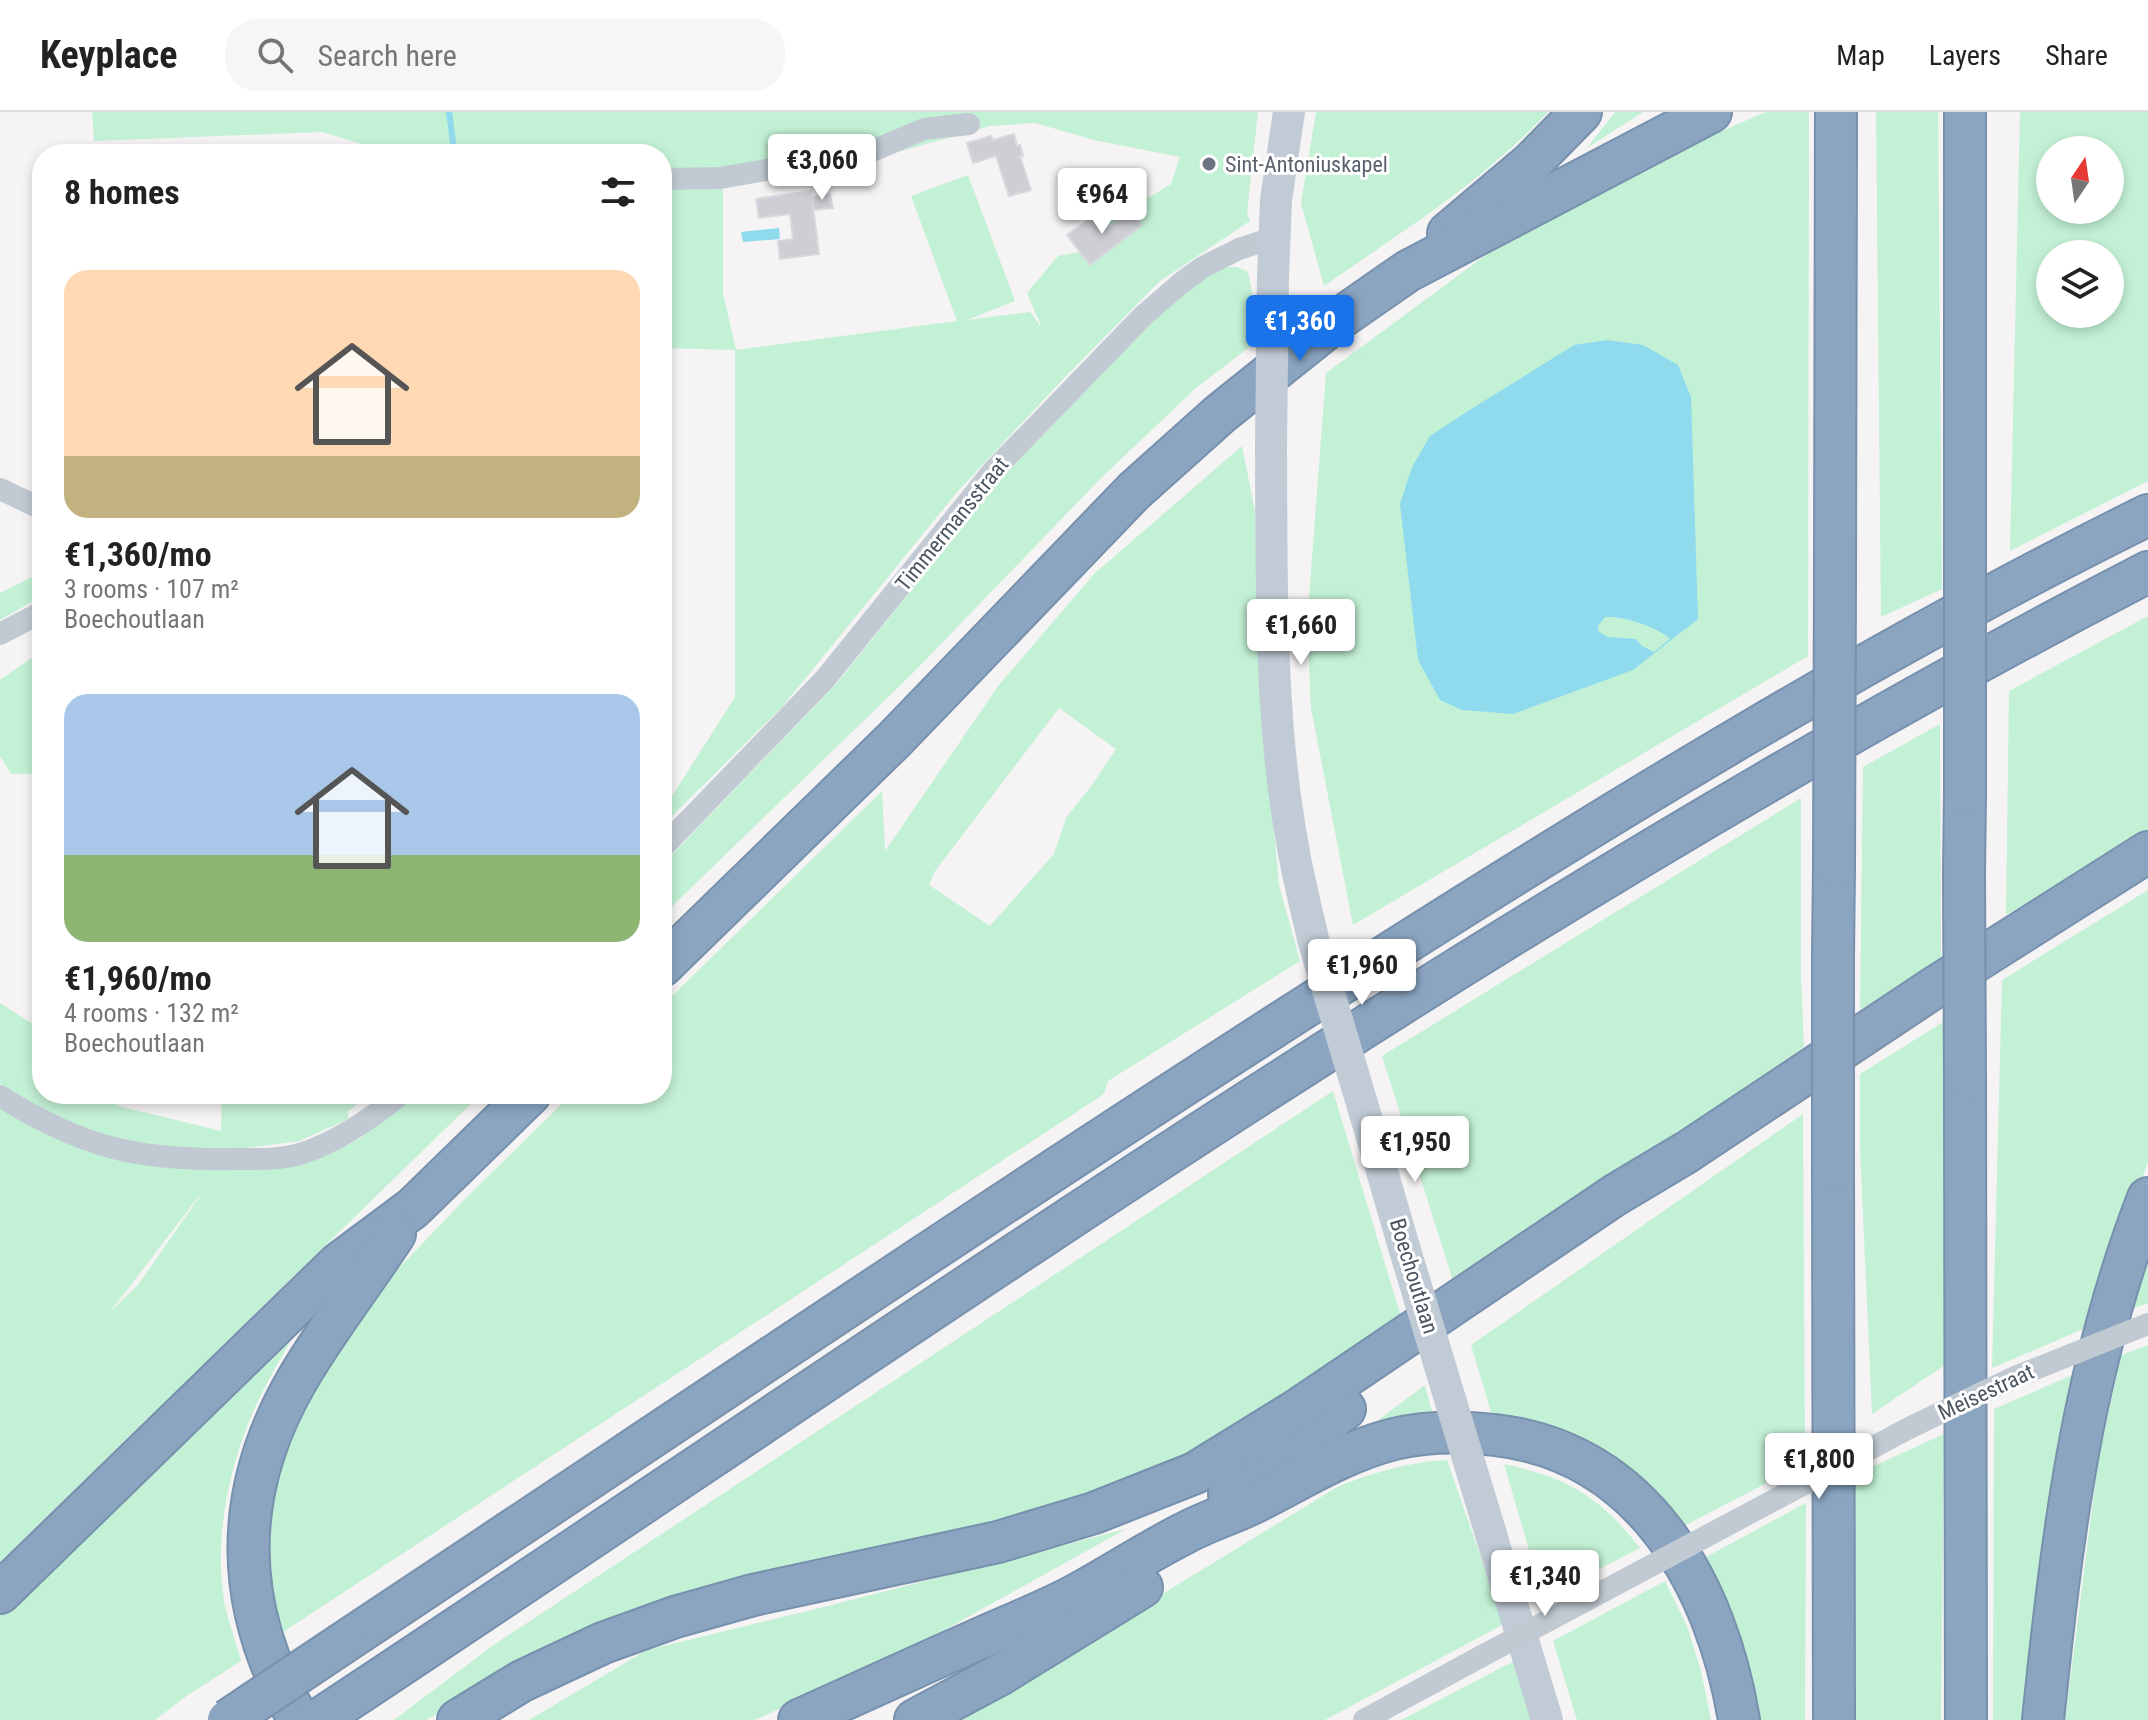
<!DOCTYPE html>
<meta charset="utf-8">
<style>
body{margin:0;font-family:"Roboto Condensed",sans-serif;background:#f6f6f6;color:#222;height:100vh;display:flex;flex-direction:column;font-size:30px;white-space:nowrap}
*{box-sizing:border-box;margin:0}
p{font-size:26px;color:#767676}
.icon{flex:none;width:44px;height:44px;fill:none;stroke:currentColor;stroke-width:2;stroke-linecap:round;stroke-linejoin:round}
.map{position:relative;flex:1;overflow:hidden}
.side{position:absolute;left:32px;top:32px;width:640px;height:960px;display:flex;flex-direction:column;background:#fff;border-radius:32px;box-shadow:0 4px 12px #0003}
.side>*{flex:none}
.needle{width:52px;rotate:13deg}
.tools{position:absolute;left:2036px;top:24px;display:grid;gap:16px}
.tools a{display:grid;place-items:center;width:88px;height:88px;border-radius:50%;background:#fff;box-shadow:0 4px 12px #0003;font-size:40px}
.price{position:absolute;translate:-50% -68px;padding:0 18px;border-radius:8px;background:#fff;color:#222;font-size:26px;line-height:52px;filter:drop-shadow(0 2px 4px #0008)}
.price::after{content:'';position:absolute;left:50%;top:48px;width:24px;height:18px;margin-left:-12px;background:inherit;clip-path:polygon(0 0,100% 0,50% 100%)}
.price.active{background:#1a73e8;color:#fff}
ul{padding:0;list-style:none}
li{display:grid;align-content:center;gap:16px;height:424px;padding:0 32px}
li span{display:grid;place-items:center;height:248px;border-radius:24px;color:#555}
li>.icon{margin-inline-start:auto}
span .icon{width:144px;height:144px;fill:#fffc;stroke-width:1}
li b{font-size:34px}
h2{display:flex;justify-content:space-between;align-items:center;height:96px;padding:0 32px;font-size:34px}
header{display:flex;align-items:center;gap:48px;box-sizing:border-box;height:112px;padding:0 40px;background:#fff;border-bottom:2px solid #e0e0e0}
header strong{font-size:38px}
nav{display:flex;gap:44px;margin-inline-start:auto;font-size:28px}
.search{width:560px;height:72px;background:#f6f6f6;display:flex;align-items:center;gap:20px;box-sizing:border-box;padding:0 28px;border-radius:32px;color:#767676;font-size:30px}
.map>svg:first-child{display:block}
.green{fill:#c3f1d5;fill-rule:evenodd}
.water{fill:#90daee;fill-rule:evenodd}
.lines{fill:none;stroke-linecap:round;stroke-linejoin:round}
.stream{stroke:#90daee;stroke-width:6}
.building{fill:#cdcfd5;stroke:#d7d9de;stroke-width:2}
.highway-casing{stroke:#7690ad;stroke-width:44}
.street{stroke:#c1cad2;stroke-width:22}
.secondary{stroke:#c1cbd6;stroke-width:32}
.highway{stroke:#8ba5c1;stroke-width:40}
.highway-bridge-casing{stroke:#7690ad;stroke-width:44;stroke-linecap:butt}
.street-bridge{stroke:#c1cad2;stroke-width:22}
.secondary-bridge{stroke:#c1cbd6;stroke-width:32}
.highway-bridge{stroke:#8ba5c1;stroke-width:40}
.worship-dot{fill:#6b7280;stroke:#fff;stroke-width:3}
.labels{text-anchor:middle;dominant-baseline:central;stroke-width:6;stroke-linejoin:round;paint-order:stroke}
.worship-label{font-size:22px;fill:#5b616d;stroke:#fff;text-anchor:start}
.street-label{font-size:22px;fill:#4a5661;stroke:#fff}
</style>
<header>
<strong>Keyplace</strong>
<div class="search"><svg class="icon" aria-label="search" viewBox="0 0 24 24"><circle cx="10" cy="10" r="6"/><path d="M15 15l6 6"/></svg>Search here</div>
<nav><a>Map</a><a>Layers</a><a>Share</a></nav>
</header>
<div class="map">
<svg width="2148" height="1608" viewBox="0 0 2148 1608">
<rect width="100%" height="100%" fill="#f5f3f3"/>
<!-- green -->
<g class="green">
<polygon points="92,0 1258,0 1247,100 1250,109 1160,169 1066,264 958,379 782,595 662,714 662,700 735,585 735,238 662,236 662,76 723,74 723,181 736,238 957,209 911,84 968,63 1015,189 967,208 1030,200 1042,216 1027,181 1058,144 1085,139 1103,119 1120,88 1150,85 1171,72 1180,45 1094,28 1035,11 990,14 887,43 662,73 662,42 396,42 322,20 94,29"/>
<path d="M 1316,0 L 1548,0 C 1483,70 1401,120 1324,174 L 1301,91 Z"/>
<polygon points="1615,0 1643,0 1587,36"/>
<polygon points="1766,0 1809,0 1808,544 1353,813 1311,596 1307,512 1326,261 1501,132 1643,53"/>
<polygon points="1876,0 1938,0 1942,477 1881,505"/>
<path d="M 2020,0 L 2148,0 L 2148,369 L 2010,439 ZM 2110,38 L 2110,98 L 2050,98 L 2050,38 ZM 2110,142 L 2110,202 L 2050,202 L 2050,142 Z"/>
<polygon points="1226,155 1237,155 1248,160 1252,180 1252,233 1196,276 1101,366 913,561 662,804 662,753 838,570 997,371 1156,206 1200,168"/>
<path d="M 1242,334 L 1255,399 L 1261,574 L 1279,773 L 1300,849 L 1108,969 L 1104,982 L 280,1522 L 270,1481 L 267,1441 L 270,1395 L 282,1351 L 316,1272 L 397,1158 L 466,1086 L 572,982 L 662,982 L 662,894 L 882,679 L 885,739 L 999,573 L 1095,461 ZM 1059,596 L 1116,637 L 1092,673 L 1066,706 L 1054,742 L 990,814 L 929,773 L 935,759 Z"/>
<polygon points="42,460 42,484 0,508 0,481"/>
<polygon points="2148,504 2148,720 2006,803 2009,579"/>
<polygon points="42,539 42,662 11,662 0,644 0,568"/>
<polygon points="1940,612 1941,846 1860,898 1863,655"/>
<polygon points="1801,686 1801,866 1804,935 1455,1175 1382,944"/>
<polygon points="2148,778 2148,1050 2088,1215 1992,1256 2002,868"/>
<polygon points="0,891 42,918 42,982 106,982 118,994 221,1019 222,982 372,982 348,999 348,1007 299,1029 223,1039 154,1035 108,1027 19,986 0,972"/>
<polygon points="1943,910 1948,1251 1872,1302 1860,1037 1860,962"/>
<polygon points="1333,979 1401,1205 1203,1337 1086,1388 564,1530 426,1608 394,1608 495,1532"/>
<path d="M 416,982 L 481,982 L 0,1450 L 0,993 L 89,1039 L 326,1044 L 361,1026 ZM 200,1084 L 138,1173 L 110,1200 L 199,1084 Z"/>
<polygon points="1803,1002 1805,1351 1684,1414 1646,1373 1546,1315 1491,1300 1471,1233"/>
<polygon points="2148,1151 2148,1191 2132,1197"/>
<path d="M 304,1205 C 292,1228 277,1251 265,1275 C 232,1337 213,1419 224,1489 C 228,1509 236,1529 241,1549 L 188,1583 L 155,1608 L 0,1608 L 0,1502 Z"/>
<polygon points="2148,1233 2148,1608 2065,1608 2098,1350 2121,1243"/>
<polygon points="2075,1262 2028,1608 1993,1608 1994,1297"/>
<polygon points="1425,1273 1433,1303 1369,1315"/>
<polygon points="1944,1322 1941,1608 1852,1608 1852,1364"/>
<path d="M 1447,1348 L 1504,1512 L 1325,1608 L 950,1608 L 1012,1574 L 1339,1374 C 1376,1360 1408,1350 1447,1348 Z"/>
<path d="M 1504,1352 C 1568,1366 1599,1384 1640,1436 L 1543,1486 Z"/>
<path d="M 1806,1391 L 1805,1608 L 1757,1608 C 1747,1547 1731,1502 1706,1445 Z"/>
<polygon points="1126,1417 885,1551 754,1608 529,1608 647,1538 824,1495"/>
<polygon points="1665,1469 1687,1514 1701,1559 1711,1608 1577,1608 1553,1529"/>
<polygon points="1518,1547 1536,1608 1401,1608"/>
</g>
<!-- water -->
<g class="water">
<polygon points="779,116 780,127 743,130 741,120"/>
<path d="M 1607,228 L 1643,233 L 1678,253 L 1691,285 L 1698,507 L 1633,558 L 1513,602 L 1462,598 L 1440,588 L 1418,548 L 1400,392 L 1412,355 L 1430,324 L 1468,299 L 1574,233 ZM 1605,505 C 1624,504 1656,514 1670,527 L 1654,540 L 1642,534 L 1636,527 L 1608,525 L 1599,520 L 1598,514 Z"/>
</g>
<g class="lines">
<!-- stream -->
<polyline class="stream" points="449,0 453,30"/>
</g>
<!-- building -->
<g class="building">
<polygon points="1014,22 1017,34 1020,33 1023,44 1020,44 1031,78 1009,84 996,44 973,51 967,31 991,24 993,28"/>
<polygon points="811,79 819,142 780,147 778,129 793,127 790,102 759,106 756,87"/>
<polygon points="830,82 833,96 813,98 812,85"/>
<polygon points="1130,99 1142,113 1090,153 1067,123 1095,103 1106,117"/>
</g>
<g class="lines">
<!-- highway casing -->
<g class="highway-casing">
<g id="highway">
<polyline points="1448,121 1532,50 1581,0"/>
<polyline points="1965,396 1965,0"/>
<polyline points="1835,465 1836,0"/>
<polyline points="1964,762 1965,681"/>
<polyline points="1833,843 1834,754"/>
<polyline points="662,854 894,628 1134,379 1220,302 1336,209 1408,159 1711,0"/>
<polyline points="1965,966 1966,1608"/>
<polyline points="1833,1055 1834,1608"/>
<polyline points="1229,1382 1345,1297"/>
<polyline points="0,1481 338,1152 413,1096 530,982"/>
<path d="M 343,1531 C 679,1308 1013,1081 1352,865 C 1611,700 1873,539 2148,403"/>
<path d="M 299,1608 C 233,1496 231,1382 297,1268 C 326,1218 363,1171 395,1122"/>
<path d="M 318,1608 C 919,1211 1507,791 2148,460"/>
<polyline points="458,1608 522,1569 603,1531 675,1505 753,1483 998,1430 1094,1401 1195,1361 1297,1298 1615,1083 1687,1040 1935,875 2148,740"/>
<path d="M 799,1608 C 859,1581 920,1553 981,1526 C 1012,1512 1044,1500 1074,1484 C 1111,1464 1147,1440 1185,1421 C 1211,1407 1241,1399 1267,1384 C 1309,1362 1347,1339 1394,1327 C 1427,1319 1461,1319 1495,1323 C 1644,1340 1717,1474 1739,1608"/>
<polyline points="915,1608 1001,1562 1142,1475"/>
<path d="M 2043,1608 C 2062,1426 2081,1259 2148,1086"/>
</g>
</g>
<!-- street -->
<g class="street">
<polyline points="662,67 720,66 870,40 924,17 969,12"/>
<polyline points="0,377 42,397"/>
<polyline points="0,522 42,500"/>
<polyline points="662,736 825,567 993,359 1143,204 1181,171 1203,155 1239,137 1273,126"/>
<path d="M 0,984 C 83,1036 139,1049 236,1047 C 258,1047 282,1048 303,1041 C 339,1029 372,1006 401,982"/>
<polyline points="1364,1608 1482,1544"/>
</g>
<!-- secondary -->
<g class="secondary">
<polyline points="1273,165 1276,88 1289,0"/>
<path d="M 1271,335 C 1272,484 1268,633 1302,779"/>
<polyline points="1372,1025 1404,1135"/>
<polyline points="1490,1419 1547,1608"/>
</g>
<!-- highway -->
<use href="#highway" class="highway"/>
<!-- highway-bridge casing -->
<g class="highway-bridge-casing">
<g id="highway-bridge">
<polyline points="1965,681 1965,396"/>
<polyline points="1834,754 1835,465"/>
<polyline points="1964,762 1965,966"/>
<polyline points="1833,1055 1833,843"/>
<polyline points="228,1608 343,1531"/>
</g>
</g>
<!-- street-bridge -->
<polyline class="street-bridge" points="1482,1544 1909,1316 2015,1265 2148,1212"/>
<!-- secondary-bridge -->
<g class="secondary-bridge">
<polyline points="1271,335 1273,165"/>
<polyline points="1302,779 1314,831 1372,1025"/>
<polyline points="1404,1135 1490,1419"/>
</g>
<!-- highway-bridge -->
<use href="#highway-bridge" class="highway-bridge"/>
</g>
<!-- markers -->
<circle class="worship-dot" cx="1209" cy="52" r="8"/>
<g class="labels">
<!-- worship labels -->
<g class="worship-label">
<text x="1225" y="52">Sint-Antoniuskapel</text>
</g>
<!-- street labels -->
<g class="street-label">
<text transform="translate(952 412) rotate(-51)">Timmermansstraat</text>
<text transform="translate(1414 1164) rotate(73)">Boechoutlaan</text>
<text transform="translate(1986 1280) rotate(-25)">Meisestraat</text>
</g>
</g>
</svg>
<div class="tools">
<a><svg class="needle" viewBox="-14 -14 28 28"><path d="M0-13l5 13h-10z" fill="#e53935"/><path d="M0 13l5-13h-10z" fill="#767676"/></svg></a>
<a><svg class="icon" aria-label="layers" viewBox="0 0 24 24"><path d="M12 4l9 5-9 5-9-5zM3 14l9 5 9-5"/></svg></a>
</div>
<b class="price" style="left:822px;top:90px">€3,060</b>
<b class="price" style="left:1102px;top:124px">€964</b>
<b class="price active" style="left:1300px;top:251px">€1,360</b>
<b class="price" style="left:1301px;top:555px">€1,660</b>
<b class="price" style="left:1362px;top:895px">€1,960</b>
<b class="price" style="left:1415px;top:1072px">€1,950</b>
<b class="price" style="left:1819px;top:1389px">€1,800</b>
<b class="price" style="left:1545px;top:1506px">€1,340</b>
<section class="side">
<h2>8 homes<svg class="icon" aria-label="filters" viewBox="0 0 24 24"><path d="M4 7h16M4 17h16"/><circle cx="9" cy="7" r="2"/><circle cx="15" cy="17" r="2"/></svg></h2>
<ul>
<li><span style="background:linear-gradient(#ffd9b3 75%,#c2b280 0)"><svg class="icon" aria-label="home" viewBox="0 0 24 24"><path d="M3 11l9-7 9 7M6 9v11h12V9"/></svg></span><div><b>€1,360/mo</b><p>3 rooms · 107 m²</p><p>Boechoutlaan</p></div></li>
<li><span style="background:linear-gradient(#a9c7e8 65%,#8fb573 0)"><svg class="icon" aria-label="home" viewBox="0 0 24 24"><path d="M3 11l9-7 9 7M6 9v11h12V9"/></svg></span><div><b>€1,960/mo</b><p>4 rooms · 132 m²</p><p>Boechoutlaan</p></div></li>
</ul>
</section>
</div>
